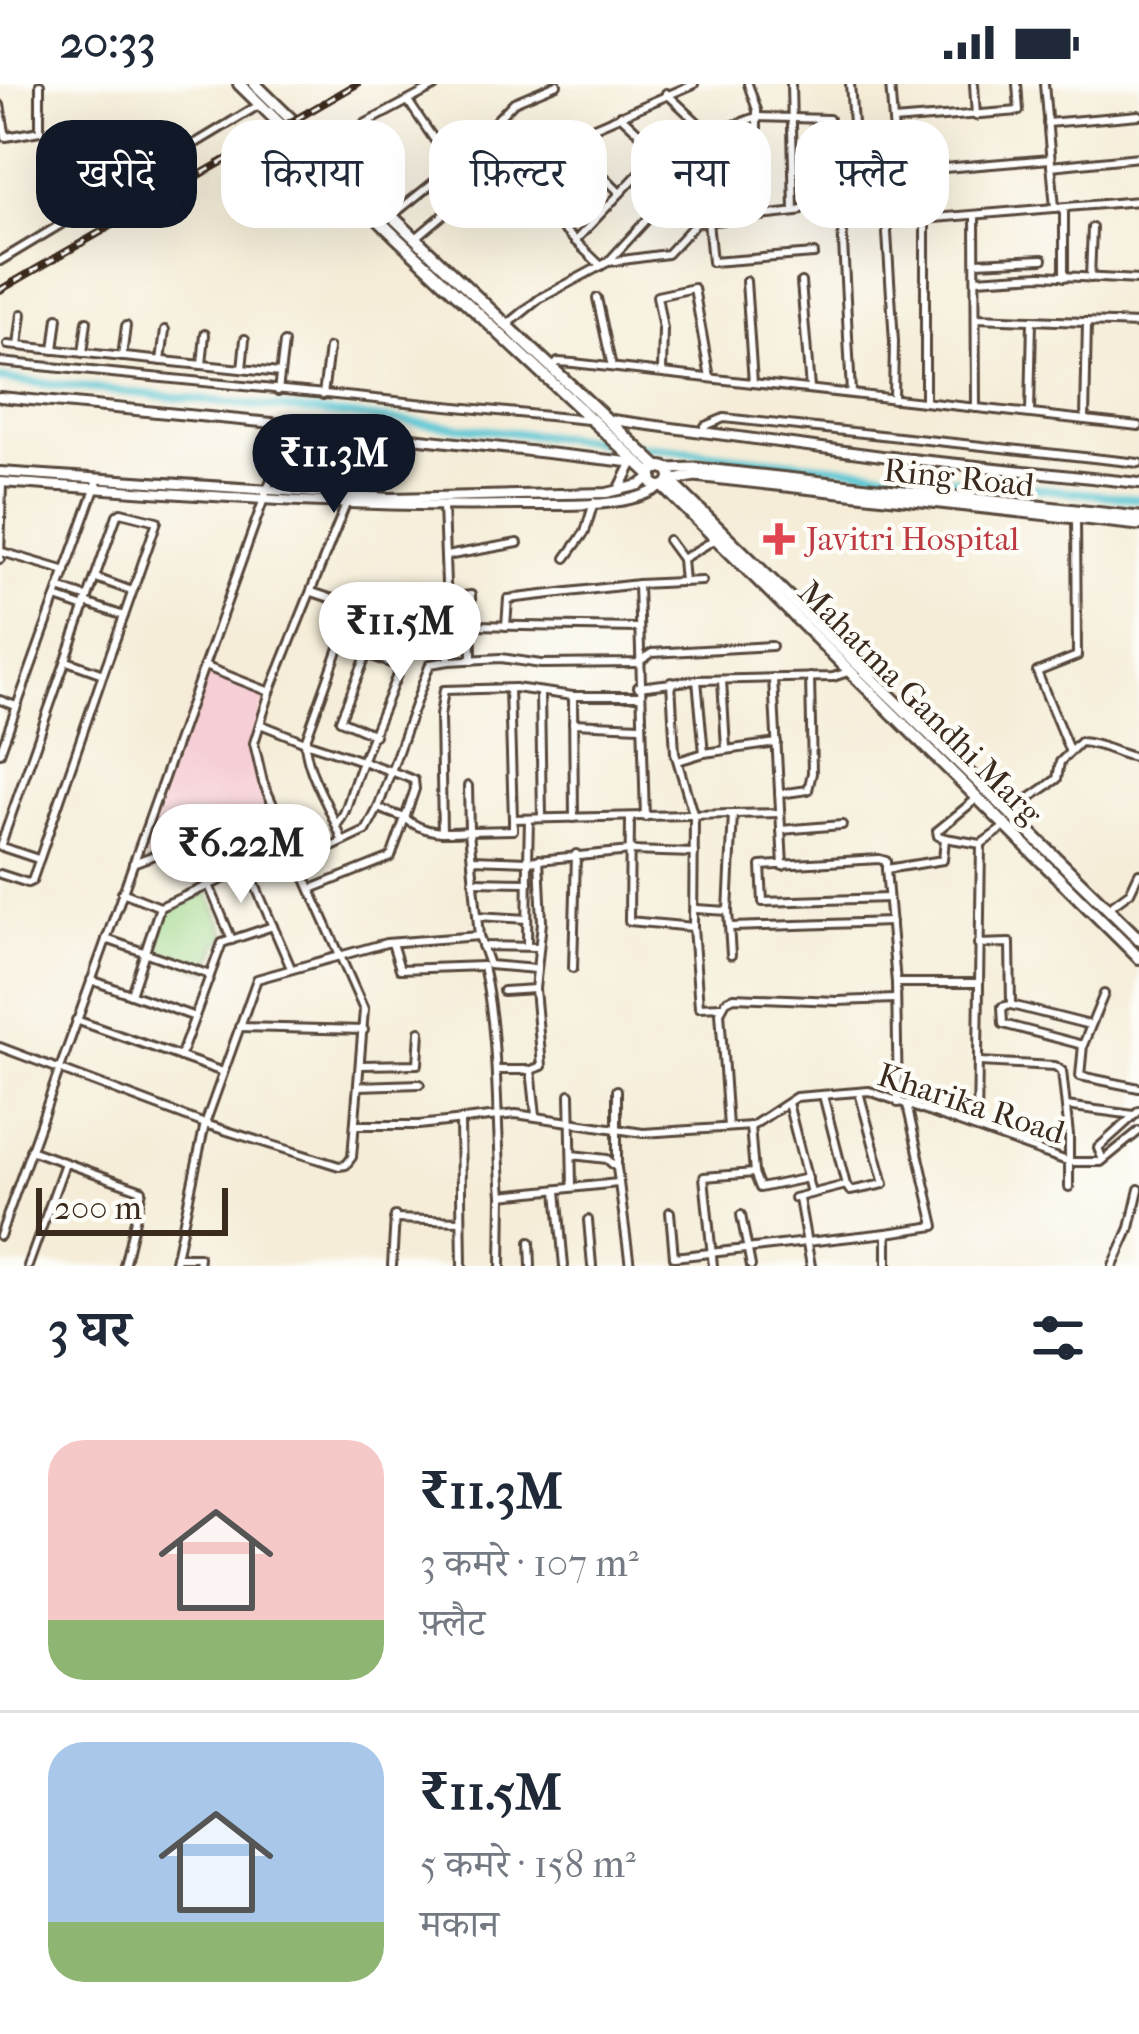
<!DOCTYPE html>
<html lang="hi">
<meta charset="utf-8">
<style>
body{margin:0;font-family:"IM FELL French Canon","Noto Serif Devanagari",serif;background:#f2f2f3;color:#1f2937;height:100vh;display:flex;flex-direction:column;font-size:45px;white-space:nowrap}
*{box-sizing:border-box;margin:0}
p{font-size:39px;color:#747a83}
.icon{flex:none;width:66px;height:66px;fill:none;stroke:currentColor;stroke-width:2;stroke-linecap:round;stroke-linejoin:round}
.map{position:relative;height:1182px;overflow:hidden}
.sheet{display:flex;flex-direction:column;background:#fff;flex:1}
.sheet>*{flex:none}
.hud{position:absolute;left:36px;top:36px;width:1068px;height:108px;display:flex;gap:24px}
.scale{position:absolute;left:36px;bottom:30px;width:192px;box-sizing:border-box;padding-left:12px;border:6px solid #3b2a1e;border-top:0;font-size:33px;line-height:42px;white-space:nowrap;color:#3b2a1e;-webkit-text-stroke:9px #fdfcf7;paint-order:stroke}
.price{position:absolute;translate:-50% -102px;padding:0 27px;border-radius:42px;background:#fff;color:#222;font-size:39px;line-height:78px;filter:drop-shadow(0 3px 6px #0008)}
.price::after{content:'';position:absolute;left:50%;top:72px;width:36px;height:27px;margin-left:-18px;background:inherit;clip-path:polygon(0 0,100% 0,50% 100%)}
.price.selected{background:#111827;color:#fff}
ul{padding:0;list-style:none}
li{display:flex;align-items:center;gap:36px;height:300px;padding:0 48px}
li+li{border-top:3px solid #e0e1e3}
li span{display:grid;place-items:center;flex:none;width:336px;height:240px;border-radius:36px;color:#555}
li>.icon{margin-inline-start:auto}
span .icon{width:144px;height:144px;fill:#fffc;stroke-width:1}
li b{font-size:51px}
h2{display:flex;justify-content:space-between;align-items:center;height:144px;padding:0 48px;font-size:51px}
.tag{padding:0 42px;border-radius:36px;background:#fff;box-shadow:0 12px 48px #0002;font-size:42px;line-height:108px}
.tag.selected{background:#111827;color:#fff}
.status{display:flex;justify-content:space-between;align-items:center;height:84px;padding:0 60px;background:#fff;direction:ltr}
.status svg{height:33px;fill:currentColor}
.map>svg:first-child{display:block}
.built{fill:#f6cfd6}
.green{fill:#9ed688;stroke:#6c8053;stroke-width:3}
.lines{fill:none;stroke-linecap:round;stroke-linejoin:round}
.canal{stroke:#5bc7d4;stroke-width:8}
.minor-casing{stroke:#57473a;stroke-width:12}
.tertiary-casing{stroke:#57473a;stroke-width:14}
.secondary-casing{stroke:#57473a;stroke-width:15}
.primary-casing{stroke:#57473a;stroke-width:16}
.minor{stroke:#fff;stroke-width:6}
.tertiary{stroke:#fff;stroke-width:8}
.secondary{stroke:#fff;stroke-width:9}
.primary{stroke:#fff;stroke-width:10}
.rail-casing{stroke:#3b2a1e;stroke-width:8}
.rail{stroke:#fdfcf7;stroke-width:3;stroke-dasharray:9;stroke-linecap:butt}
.health-dot{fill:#e0444e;stroke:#fdfcf7;stroke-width:4.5}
.labels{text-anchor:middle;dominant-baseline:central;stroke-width:9;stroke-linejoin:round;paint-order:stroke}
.street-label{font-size:33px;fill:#3b2a1e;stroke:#fdfcf7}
.health-label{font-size:33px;fill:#be3a42;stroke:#fdfcf7;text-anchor:start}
</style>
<div class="status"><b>20:33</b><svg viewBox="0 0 49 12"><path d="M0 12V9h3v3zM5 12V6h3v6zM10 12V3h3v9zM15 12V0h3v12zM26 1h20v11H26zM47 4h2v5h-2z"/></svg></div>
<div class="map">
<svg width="1139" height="1182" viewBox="0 0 1139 1182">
<rect width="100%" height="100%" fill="#fdfcf7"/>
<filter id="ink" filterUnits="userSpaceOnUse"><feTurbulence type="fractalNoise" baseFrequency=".00833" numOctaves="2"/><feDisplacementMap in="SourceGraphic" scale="24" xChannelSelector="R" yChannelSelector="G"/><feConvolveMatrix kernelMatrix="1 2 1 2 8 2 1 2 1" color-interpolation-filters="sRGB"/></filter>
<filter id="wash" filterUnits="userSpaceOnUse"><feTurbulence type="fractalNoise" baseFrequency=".004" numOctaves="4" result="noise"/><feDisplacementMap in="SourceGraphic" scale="48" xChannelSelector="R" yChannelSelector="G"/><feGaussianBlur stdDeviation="2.7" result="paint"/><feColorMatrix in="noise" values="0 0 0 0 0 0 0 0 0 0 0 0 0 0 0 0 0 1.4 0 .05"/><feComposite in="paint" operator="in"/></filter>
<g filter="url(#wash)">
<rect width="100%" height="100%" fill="#f5edd8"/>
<!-- built -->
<polygon class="built" points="205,584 269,609 253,659 253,673 275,726 133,779"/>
<!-- green -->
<g class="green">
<polygon points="269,734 284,766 251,781 236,748"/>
<polygon points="208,807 229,854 220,857 208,887 149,866 165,826"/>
</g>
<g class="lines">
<!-- canal -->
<g class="canal">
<polyline points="0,295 613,359"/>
<polyline points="633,361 1139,415"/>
</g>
</g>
</g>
<g filter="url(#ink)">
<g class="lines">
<!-- minor casing -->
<g class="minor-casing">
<g id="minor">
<polyline points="748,0 757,26 757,132"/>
<polyline points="791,0 794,128"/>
<polyline points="850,0 853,39"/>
<polyline points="890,0 897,88 1050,75"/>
<polyline points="974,0 976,32"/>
<polyline points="1044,0 1055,124"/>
<polyline points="666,9 756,93"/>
<polyline points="408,17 452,82"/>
<polyline points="0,21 6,53 40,47 40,0"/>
<polyline points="620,31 731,135"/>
<polyline points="893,37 1019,27 1017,0"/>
<polyline points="1047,39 1139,31"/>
<polyline points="710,50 756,33 829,35 831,121"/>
<polyline points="565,54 620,109"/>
<polyline points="868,54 868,119"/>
<polyline points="323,62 434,3"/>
<polyline points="1051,82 1139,73"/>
<polyline points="500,84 601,182"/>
<polyline points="841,121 851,309"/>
<polyline points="393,131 445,89 514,18 557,0"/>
<polyline points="975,131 976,324"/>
<polyline points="925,135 925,317"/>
<polyline points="708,137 712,178 814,170"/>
<polyline points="556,138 602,91"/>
<polyline points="886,138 1139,117"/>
<polyline points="417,153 499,84 694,0"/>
<polyline points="575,157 659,68"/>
<polyline points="0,177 259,21"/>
<polyline points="608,178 686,93"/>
<polyline points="976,178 1043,175"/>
<polyline points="1064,193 1064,124"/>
<polyline points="1090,194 1092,144"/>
<polyline points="976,195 1041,191 1139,196"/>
<polyline points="746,197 753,299"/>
<polyline points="801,198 810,305"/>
<polyline points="597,214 612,283"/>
<polyline points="976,234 1139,240"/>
<polyline points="507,241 539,215 608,178 667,170 696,139 797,128 805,123 885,118 894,258 893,315"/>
<polyline points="8,261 280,289"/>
<polyline points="18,262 22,230"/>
<polyline points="54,266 58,234"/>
<polyline points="83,269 87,237"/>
<polyline points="122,273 126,242"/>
<polyline points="161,277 165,246"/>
<polyline points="0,278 588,336"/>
<polyline points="202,281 205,250"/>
<polyline points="554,282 558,278 573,279 1139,342"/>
<polyline points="242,285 245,255"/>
<polyline points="662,288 663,245 657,212 694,204 710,294"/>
<polyline points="278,307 284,259"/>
<polyline points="323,311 329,264"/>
<polyline points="1030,329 1032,236"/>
<polyline points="1085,336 1087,238"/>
<polyline points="703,348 705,342 724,334 1139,379"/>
<path d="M 443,422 L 449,577 L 430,580 C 412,628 395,676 378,724 L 405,734 L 415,705 L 414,696 C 379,682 341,670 305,658 L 354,522 L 447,520"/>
<polyline points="668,456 682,475"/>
<polyline points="2,468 66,487"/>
<polyline points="446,472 518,459"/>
<polyline points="566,474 585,448 594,418"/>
<polyline points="0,475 2,398"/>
<polyline points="96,494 132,507"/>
<polyline points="684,498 682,475 716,455"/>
<polyline points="638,500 645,733"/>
<polyline points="59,504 88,514"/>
<polyline points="312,508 354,522"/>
<polyline points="56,514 85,524"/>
<polyline points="447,514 471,511 472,576"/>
<polyline points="86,519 124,532 103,590"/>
<polyline points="474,541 638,544"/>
<polyline points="506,542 508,515 638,500 702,497"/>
<polyline points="449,577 501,574 541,580 637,579 652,569 772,562"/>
<polyline points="204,582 270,608"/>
<polyline points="773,594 783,782"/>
<polyline points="697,596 704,669"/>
<polyline points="722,596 726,664"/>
<polyline points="671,598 675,669 694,733 693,843 699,923 721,922"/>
<polyline points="638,603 697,596 833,593 848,588"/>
<polyline points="509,605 513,735"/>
<polyline points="540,609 542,734"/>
<polyline points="573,612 574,734"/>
<polyline points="0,616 16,622"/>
<polyline points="573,639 640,642"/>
<path d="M 260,640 L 305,658 C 307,692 332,724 342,757"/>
<polyline points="1069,666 1037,588 1077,572 1076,433"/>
<polyline points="0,669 99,394"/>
<polyline points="681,676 704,669 777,659"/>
<polyline points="468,702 469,747 513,746 513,735 780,729"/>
<polyline points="779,710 808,706 812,689 810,593"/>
<path d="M 1011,727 L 1057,695 L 1060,678 L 1080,658 C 1103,659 1117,671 1139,674"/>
<polyline points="630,733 629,837 693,843"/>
<path d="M 338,739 C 347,728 348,716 353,703 C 366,663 385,623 400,583 L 367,570 L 340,636 L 375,651"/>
<polyline points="230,743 291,884"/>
<polyline points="781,746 842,741"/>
<polyline points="442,748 440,632 444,606 515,604 573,612 639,612"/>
<polyline points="945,754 981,760 977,1043"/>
<polyline points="981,760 1006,742"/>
<polyline points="0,763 117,431 121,428 157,437 124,532"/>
<polyline points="2,763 38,775"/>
<polyline points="472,775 528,777 529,735"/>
<polyline points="300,778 366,747 378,724"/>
<polyline points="133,779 275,726"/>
<polyline points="886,785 896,899 898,1019"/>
<polyline points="0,790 28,799 32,797 103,590 67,577"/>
<polyline points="473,797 528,798"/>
<polyline points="209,801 232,856"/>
<polyline points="122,808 160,823"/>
<polyline points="888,814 763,818 761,782 879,775 886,777 886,785 943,776 945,754 938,752 937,747 975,716"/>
<polyline points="1108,824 1130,808 1139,789"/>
<polyline points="696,825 728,827"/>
<polyline points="477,832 527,835"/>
<polyline points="731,843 891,838"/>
<polyline points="479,852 489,881 536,885"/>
<polyline points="106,855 210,891"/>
<path d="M 392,859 L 400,885 L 483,882 C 500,957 495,1035 502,1111 L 618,1099"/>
<polyline points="978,860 1010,859 1011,921 1090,941"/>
<polyline points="527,861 528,777 630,767 694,769"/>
<polyline points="482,862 538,863"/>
<polyline points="731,871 728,827 733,730"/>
<polyline points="573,884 576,770"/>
<polyline points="91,896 195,933"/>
<polyline points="896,899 979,899"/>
<polyline points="503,907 535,905 542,838 539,775"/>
<polyline points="131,910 160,823 248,784"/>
<polyline points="1104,910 1083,961 1080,992 1139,1004"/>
<polyline points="1010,921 1002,923 1003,940 1083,961"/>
<polyline points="76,936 223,988"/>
<polyline points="239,943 364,946"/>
<polyline points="0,963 205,1040 339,1082 346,1081 352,1073 364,926 263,698 254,659 270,608 348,415"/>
<polyline points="180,973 222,859 273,842"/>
<polyline points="980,978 1055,982 1062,987 1069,1051 1069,1103"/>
<polyline points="361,981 418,980 420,947"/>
<polyline points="496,986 531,986 536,1031"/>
<polyline points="531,986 542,982 535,905"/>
<polyline points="359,1002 420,1000"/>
<polyline points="617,1006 617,1080"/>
<polyline points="570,1010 572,1101"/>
<polyline points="823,1011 846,1101"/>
<polyline points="788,1019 811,1109"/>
<polyline points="1066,1022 1134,1031"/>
<polyline points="460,1036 462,1182"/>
<polyline points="357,1041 419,1041 516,1030 643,1049 752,1042 796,1013 869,1007 1070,1078 1101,1078 1139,1047"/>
<polyline points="750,1042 754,1089 760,1104 808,1094"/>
<polyline points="728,1043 720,928 726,917 734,913 837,917 896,915"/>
<polyline points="30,1066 142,1106 124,1182"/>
<polyline points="572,1071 607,1075 617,1084 630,1182"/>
<polyline points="1103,1076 1098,1064 1139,1027"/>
<polyline points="557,1107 564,1182"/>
<polyline points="794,1114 846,1101 850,1107 884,1100 859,1008"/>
<polyline points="799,1115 811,1182"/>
<polyline points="670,1128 674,1173 887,1149"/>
<polyline points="741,1131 751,1182"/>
<polyline points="394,1135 461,1137"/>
<polyline points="588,1136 592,1182"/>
<polyline points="0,1152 290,342"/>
<polyline points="530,1158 531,1182"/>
<polyline points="176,1173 199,1173 198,1182"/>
<polyline points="28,1182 65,1079"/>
<path d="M 174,1182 L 205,1040 L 257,895 L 386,859 L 479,852 L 469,747 C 445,749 424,750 405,734 L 391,773 L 311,805"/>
<polyline points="392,1182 395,1132"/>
<polyline points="501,1182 502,1111"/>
<polyline points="713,1182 704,1093 754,1089"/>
<polyline points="887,1182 887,1149 935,1142 907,1021"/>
<polyline points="1113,1182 1130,1144 1139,1105"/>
</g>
</g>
<!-- tertiary casing -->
<g class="tertiary-casing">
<g id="tertiary">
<polyline points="0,313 304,342 637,379"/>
<polyline points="612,336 882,372 1139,399"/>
<polyline points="0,388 391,414 607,409 640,401 652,392"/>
<path d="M 0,398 C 172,409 343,424 515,421 C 556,420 626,426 660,403"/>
<polyline points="619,406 632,380"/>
</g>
</g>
<!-- secondary casing -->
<g class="secondary-casing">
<g id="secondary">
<polyline points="666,385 696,384 1139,433"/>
<polyline points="670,397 695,392 1139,441"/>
</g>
</g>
<!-- primary casing -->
<g class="primary-casing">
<g id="primary">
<polyline points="239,0 398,155 652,392"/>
<path d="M 255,0 C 388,130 523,257 659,384"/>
<circle cx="661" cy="393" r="10"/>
<polyline points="670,397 1139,855"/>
<polyline points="664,403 1139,874"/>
</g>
</g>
<!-- minor -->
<use href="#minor" class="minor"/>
<!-- tertiary -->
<use href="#tertiary" class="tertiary"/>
<!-- secondary -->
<use href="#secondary" class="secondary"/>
<!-- primary -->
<use href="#primary" class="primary"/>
<!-- rail casing -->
<g class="rail-casing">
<polyline id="rail" points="0,206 357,0"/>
</g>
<!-- rail -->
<use href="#rail" class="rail"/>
</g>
</g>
<!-- markers -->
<path class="health-dot" d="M773 437h12v12h12v12h-12v12h-12v-12h-12v-12h12z"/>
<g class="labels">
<!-- street labels -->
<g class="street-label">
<text transform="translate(959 394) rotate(6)">Ring Road</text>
<text transform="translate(920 619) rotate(45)">Mahatma Gandhi Marg</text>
<text transform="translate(971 1020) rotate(18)">Kharika Road</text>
</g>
<!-- health labels -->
<g class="health-label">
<text x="806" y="455">Javitri Hospital</text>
</g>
</g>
</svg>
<div class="scale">200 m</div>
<b class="price selected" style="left:334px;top:432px">₹11.3M</b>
<b class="price" style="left:400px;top:600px">₹11.5M</b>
<b class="price" style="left:241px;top:822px">₹6.22M</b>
<div class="hud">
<a class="tag selected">खरीदें</a>
<a class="tag">किराया</a>
<a class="tag">फ़िल्टर</a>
<a class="tag">नया</a>
<a class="tag">फ़्लैट</a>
</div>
</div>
<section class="sheet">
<h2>3 घर<svg class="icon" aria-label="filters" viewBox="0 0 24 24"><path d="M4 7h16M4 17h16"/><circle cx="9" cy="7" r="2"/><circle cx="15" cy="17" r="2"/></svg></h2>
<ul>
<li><span style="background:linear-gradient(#f6c9c9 75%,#8fb573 0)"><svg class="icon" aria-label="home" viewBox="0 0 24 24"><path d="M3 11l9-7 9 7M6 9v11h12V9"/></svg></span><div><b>₹11.3M</b><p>3 कमरे · 107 m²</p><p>फ़्लैट</p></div></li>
<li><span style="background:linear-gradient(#a9c7e8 75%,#8fb573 0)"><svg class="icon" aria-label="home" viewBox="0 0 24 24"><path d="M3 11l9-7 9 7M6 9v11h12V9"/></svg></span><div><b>₹11.5M</b><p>5 कमरे · 158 m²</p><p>मकान</p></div></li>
</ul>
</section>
